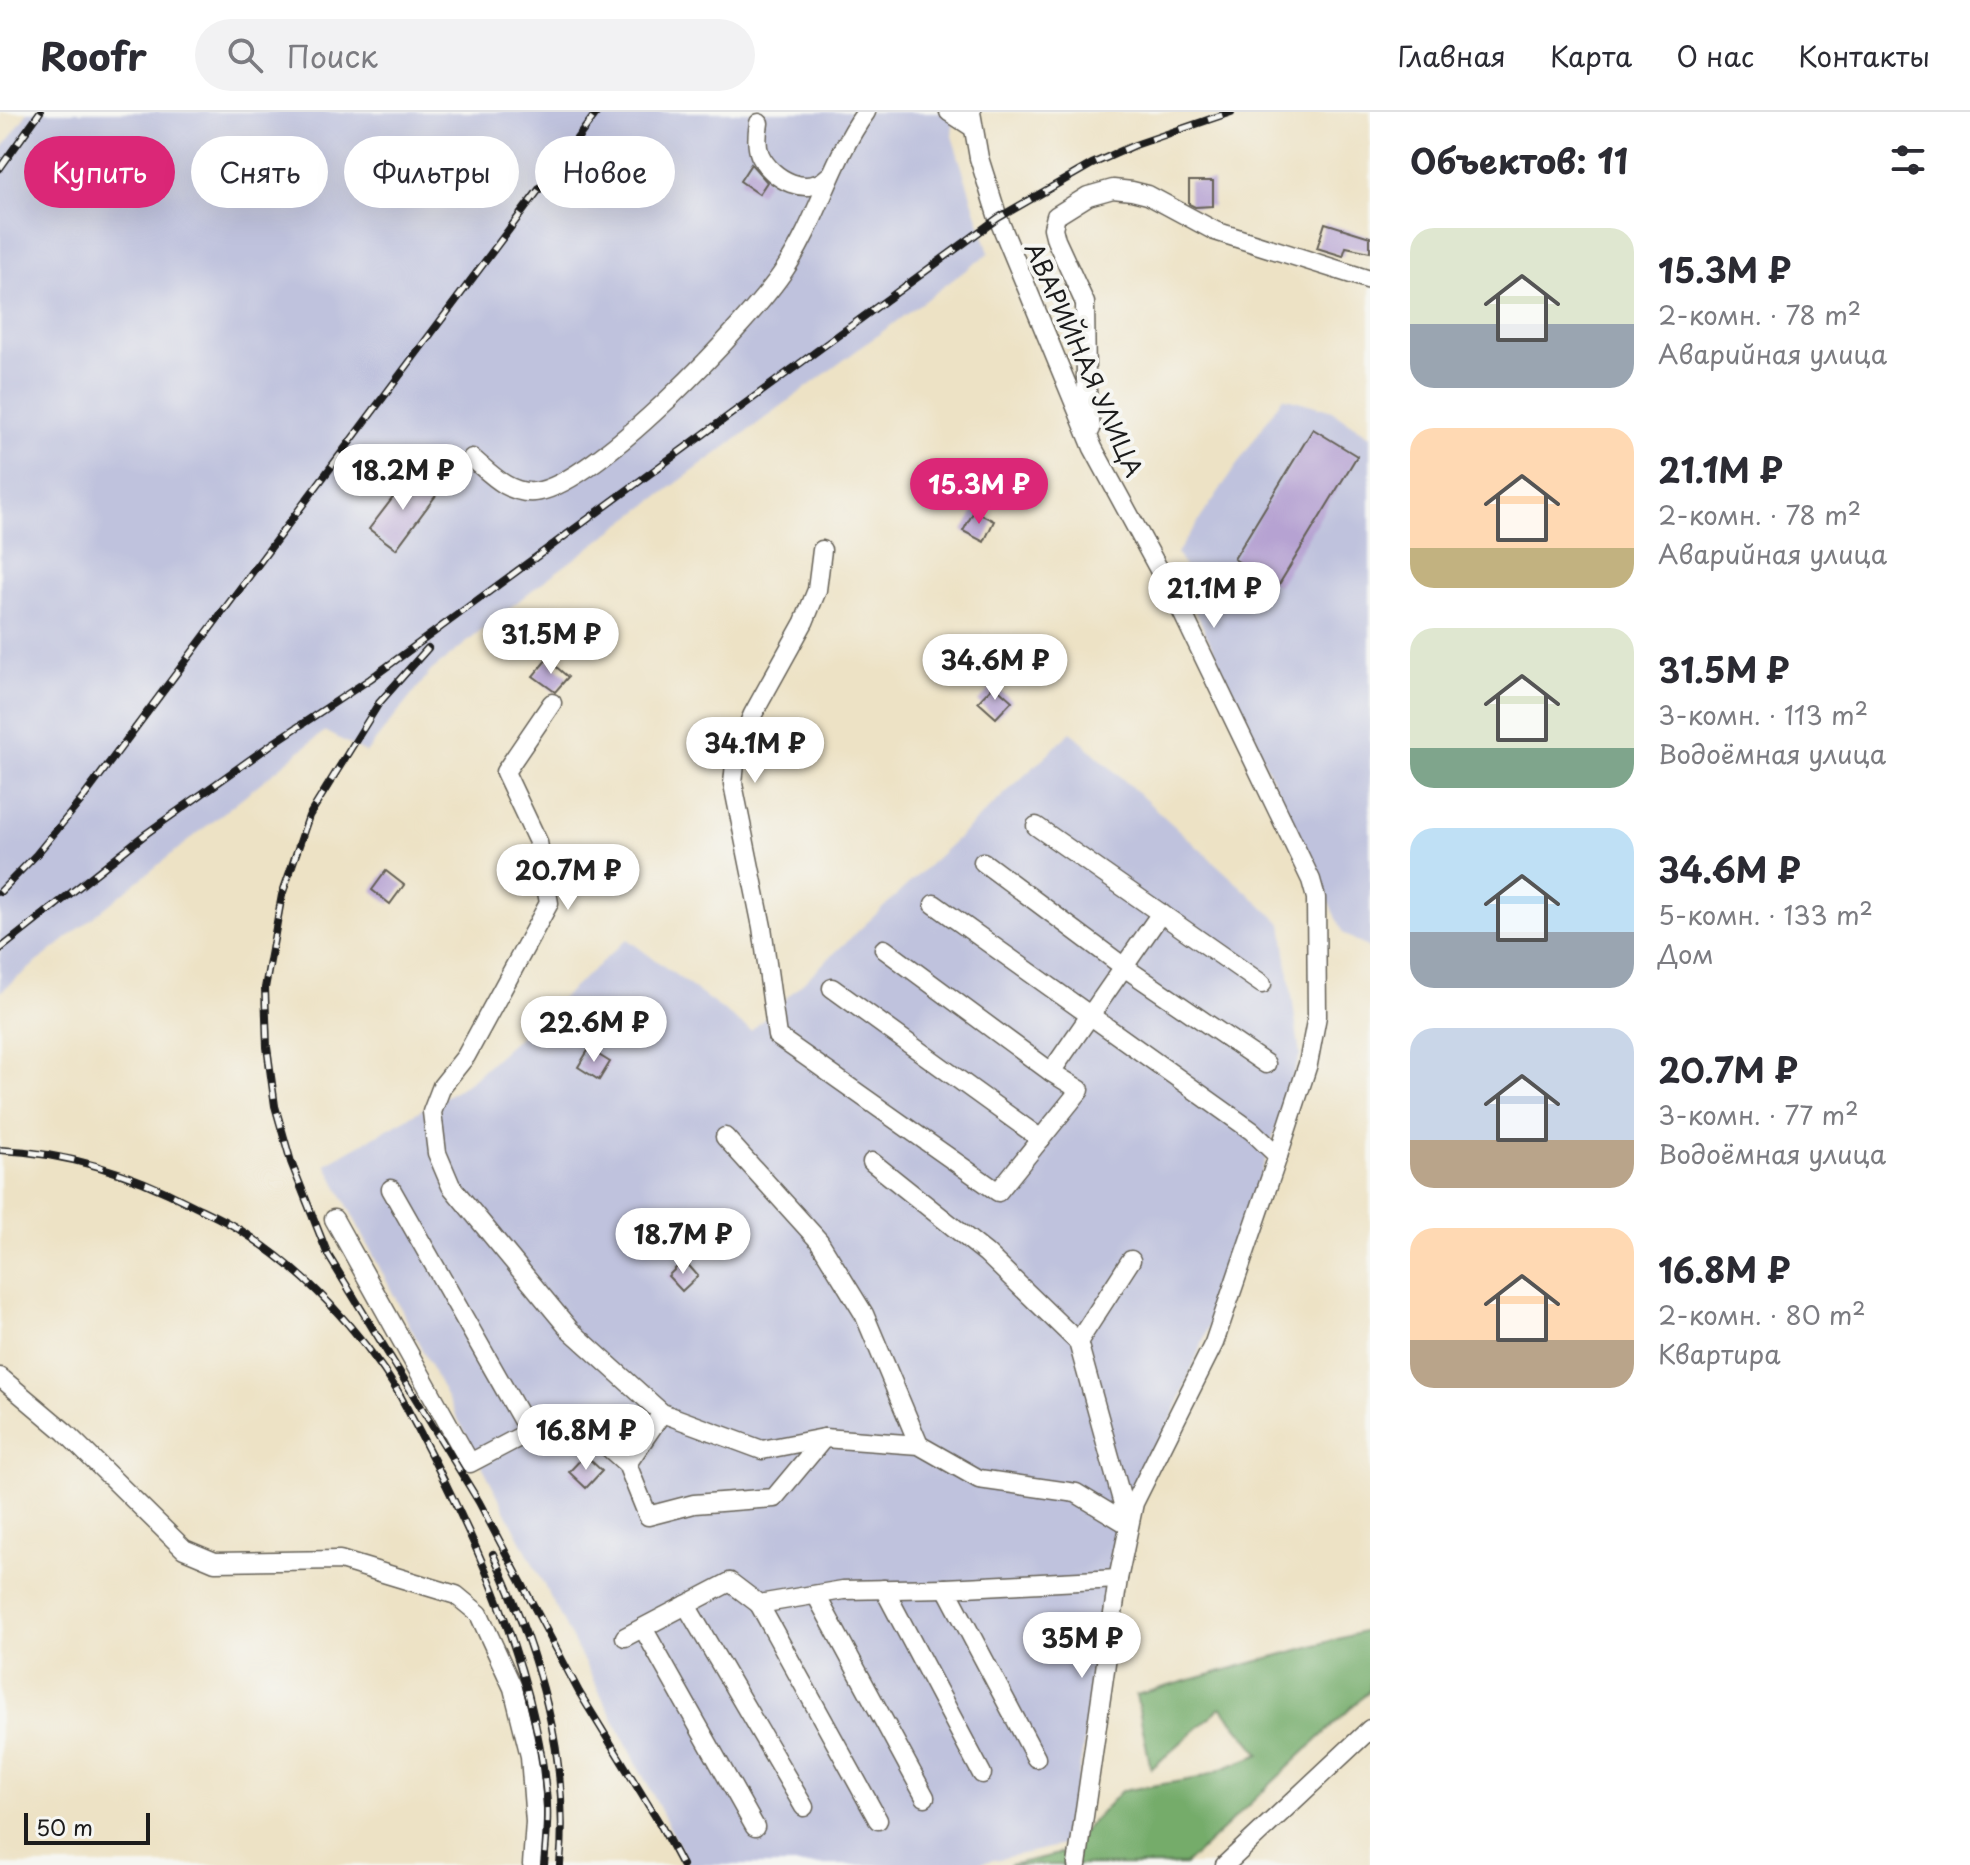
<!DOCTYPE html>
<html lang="ru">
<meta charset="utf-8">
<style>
body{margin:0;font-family:"Playpen Sans",sans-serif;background:#f2f2f3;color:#2b2b33;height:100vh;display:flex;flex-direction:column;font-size:30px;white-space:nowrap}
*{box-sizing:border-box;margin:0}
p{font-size:26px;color:#7c7c81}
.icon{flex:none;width:44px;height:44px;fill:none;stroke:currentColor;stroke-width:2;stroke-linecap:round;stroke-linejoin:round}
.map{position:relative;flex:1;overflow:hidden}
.details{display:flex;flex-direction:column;background:#fff;width:600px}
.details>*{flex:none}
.guide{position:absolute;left:24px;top:24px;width:760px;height:72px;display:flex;gap:16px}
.scale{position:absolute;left:24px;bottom:20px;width:126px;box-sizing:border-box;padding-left:8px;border:4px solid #1c1c1c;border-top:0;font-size:22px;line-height:28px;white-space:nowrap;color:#1c1c1c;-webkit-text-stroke:6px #f6f6f2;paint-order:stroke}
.price{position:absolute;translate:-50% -68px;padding:0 18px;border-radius:28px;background:#fff;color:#222;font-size:26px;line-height:52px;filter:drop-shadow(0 2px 4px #0008)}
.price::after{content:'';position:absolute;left:50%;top:48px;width:24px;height:18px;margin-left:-12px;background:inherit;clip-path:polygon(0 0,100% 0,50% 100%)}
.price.selected{background:#db2777;color:#fff}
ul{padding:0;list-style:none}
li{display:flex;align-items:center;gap:24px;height:200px;padding:0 40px}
li span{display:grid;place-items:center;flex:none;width:224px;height:160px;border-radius:24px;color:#555}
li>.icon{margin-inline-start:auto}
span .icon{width:96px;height:96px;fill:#fffc;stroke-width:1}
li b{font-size:34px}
h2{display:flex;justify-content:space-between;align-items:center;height:96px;padding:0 40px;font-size:34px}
.pill{padding:0 28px;border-radius:36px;background:#fff;box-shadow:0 8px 32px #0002;font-size:28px;line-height:72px}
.pill.selected{background:#db2777;color:#fff}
header{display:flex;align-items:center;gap:48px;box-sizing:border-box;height:112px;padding:0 40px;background:#fff;border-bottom:2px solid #e1e1e2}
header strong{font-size:38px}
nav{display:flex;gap:44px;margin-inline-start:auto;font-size:28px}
.search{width:560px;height:72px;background:#f2f2f3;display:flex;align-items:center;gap:20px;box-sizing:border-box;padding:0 28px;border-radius:44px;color:#7c7c81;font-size:30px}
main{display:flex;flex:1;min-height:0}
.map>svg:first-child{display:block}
.industrial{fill:#bfc2dd}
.forest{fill:#75ac6b;stroke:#486444;stroke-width:2}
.building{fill:#b6a2d2}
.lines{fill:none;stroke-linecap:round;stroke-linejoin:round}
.minor-casing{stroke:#656157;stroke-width:21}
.minor{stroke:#fff;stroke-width:18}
.rail-casing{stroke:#1c1c1c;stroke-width:8}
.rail{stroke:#f6f6f2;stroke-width:5;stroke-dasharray:15;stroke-linecap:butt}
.labels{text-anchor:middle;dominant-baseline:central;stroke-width:8;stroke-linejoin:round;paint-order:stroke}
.street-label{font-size:24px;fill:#1c1c1c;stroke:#f6f6f2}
</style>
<header>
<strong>Roofr</strong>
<div class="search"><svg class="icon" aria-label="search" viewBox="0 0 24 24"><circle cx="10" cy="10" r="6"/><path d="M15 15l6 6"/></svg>Поиск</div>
<nav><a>Главная</a><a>Карта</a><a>О нас</a><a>Контакты</a></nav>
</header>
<main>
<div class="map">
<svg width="1370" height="1753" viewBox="0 0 1370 1753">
<rect width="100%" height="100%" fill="#f6f6f2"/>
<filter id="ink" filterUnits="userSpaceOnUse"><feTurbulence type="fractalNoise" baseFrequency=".0125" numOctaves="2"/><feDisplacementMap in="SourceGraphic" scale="16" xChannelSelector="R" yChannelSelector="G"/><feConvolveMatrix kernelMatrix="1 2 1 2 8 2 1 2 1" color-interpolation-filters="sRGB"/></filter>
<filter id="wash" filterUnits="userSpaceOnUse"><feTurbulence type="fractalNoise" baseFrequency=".006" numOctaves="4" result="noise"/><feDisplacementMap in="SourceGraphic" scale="32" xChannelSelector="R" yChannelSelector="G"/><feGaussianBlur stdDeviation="1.8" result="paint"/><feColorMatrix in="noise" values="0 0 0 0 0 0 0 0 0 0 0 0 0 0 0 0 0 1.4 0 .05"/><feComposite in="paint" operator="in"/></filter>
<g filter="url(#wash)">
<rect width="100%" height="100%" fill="#ede2c5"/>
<!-- industrial -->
<g class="industrial">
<polygon points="28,0 954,0 952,24 989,141 536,475 431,559 366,641 325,619 0,880 0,40"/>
<polygon points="1283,285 1330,298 1370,324 1370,837 1343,821 1190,487 1191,468 1177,441"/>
<polygon points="1071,620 1282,812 1300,943 1218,1191 1113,1454 1067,1732 971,1753 689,1753 326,1052 467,972 627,827 751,919"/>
</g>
<!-- forest -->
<polygon class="forest" points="1370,1518 1370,1578 1185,1753 1009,1753 1063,1741 1121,1679 1199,1666 1260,1642 1221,1595 1151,1657 1136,1583"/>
<g id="blocks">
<!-- building -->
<g class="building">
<polygon points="751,52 767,70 759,82 740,69"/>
<polygon points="1189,69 1213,69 1213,94 1195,95 1189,92"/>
<polygon points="1325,111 1370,125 1370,140 1346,135 1343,144 1317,136"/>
<polygon points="1313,317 1357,344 1278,474 1234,447"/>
<polygon points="411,362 437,382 396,437 369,417"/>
<polygon points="974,399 994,409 984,430 963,419"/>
<polygon points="547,547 568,565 555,580 533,564"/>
<polygon points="994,573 1012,589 996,606 978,590"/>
<polygon points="386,759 404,773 390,792 372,778"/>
<polygon points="589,937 610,950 599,968 578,955"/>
<polygon points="684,1148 698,1164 682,1179 668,1164"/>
<polygon points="585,1343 602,1359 586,1376 569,1360"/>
</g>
</g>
</g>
<g filter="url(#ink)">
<use href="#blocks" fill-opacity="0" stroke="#656157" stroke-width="2"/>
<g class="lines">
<!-- minor casing -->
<g class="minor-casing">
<g id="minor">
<polyline points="949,0 972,15"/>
<polyline points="971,0 979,46 998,106 1093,336 1183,502 1311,768 1316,786 1317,904 1308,952 1278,1044"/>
<path d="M 759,11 C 757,22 756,33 760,43 C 772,68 808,86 829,64"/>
<polyline points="1091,317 1086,268 1085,191 1056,128 1053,116 1056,104 1088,84 1113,77 1132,79 1148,83 1215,119 1370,168"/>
<path d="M 472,346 C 490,361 508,382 534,380 C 594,375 751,209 785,157 C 818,108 831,48 866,0"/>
<polyline points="822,438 817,478 804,510 753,602 736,641 733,672 762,815 777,924 998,1080 1080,978 1051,960 1161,801"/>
<polyline points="552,591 505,660 538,730 549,791 466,944 442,974 432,1000 437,1041 451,1074 570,1218 662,1301 762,1338 824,1326 919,1333 979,1367 1076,1381 1129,1413"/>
<polyline points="1036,714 1262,872"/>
<polyline points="983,750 1124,855 1266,952"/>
<polyline points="934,792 1252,1019 1278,1044 1214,1231 1134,1391 1118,1467 1077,1753"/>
<polyline points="884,837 1051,960"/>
<polyline points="832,876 1041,1027"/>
<polyline points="725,1025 819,1129 864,1202 919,1333"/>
<polyline points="872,1050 986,1141 1078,1230 1128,1410"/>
<polyline points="391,1077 529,1320 597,1325 627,1352 648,1404 694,1392 774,1386 824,1326"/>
<polyline points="334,1107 470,1351 529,1320"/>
<polyline points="1078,1230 1131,1148"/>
<polyline points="0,1265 65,1320 184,1437 215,1450 340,1448 456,1483 479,1502 513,1576 530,1644 535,1710 532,1753"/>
<polyline points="627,1352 662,1301"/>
<polyline points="884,1477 982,1662"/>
<polyline points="816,1483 925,1685"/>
<polyline points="759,1492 878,1708"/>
<polyline points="686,1493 804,1695"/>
<polyline points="643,1516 755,1715"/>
<polyline points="625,1525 730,1470 759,1492 843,1478 946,1476"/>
<polyline points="1036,1646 946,1476 1118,1467"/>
<polyline points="1225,1753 1370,1617"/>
</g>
</g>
<!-- minor -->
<use href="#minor" class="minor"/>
<!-- rail casing -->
<g class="rail-casing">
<g id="rail">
<polyline points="0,56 40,0"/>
<polyline points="428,536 379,591 309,704 282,783 265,876 267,935 275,994 291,1050 328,1143 479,1390 579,1580 660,1712 682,1753"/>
<polyline points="0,780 36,743 83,686 597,0"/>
<polyline points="0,837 147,721 272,632 370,567 998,106 1092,52 1135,33 1231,0"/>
<path d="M 0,1038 C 69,1041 131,1061 192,1093 C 208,1101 225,1108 240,1118 C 305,1159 360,1218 400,1283"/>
<path d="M 396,1276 C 463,1401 532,1537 546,1680 C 549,1703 546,1730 544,1753"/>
<path d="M 493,1442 C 538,1540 570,1643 560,1753"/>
</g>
</g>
<!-- rail -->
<use href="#rail" class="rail"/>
</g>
</g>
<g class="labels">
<!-- street labels -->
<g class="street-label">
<text transform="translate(1085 247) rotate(66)">АВАРИЙНАЯ УЛИЦА</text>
</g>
</g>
</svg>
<div class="scale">50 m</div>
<b class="price" style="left:403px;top:400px">18.2M ₽</b>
<b class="price selected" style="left:979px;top:414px">15.3M ₽</b>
<b class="price" style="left:1214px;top:518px">21.1M ₽</b>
<b class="price" style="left:551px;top:564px">31.5M ₽</b>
<b class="price" style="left:995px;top:590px">34.6M ₽</b>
<b class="price" style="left:755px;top:673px">34.1M ₽</b>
<b class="price" style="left:568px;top:800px">20.7M ₽</b>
<b class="price" style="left:594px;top:952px">22.6M ₽</b>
<b class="price" style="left:683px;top:1164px">18.7M ₽</b>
<b class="price" style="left:586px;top:1360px">16.8M ₽</b>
<b class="price" style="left:1082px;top:1568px">35M ₽</b>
<div class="guide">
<a class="pill selected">Купить</a>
<a class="pill">Снять</a>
<a class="pill">Фильтры</a>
<a class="pill">Новое</a>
</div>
</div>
<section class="details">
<h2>Объектов: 11<svg class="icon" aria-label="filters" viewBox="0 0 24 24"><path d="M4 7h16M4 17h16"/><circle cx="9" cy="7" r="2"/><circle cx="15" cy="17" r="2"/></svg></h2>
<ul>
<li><span style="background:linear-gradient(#dfe7d0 60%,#9aa5b1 0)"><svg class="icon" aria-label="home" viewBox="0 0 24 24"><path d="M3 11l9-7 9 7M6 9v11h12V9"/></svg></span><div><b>15.3M ₽</b><p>2-комн. · 78 m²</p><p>Аварийная улица</p></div></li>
<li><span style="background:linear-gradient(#ffd9b3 75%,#c2b280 0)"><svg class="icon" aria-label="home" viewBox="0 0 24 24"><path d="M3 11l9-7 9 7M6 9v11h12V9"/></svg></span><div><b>21.1M ₽</b><p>2-комн. · 78 m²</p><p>Аварийная улица</p></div></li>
<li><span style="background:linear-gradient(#dfe7d0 75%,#7fa58c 0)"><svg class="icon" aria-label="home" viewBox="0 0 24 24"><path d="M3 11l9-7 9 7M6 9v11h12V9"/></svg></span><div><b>31.5M ₽</b><p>3-комн. · 113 m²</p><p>Водоёмная улица</p></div></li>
<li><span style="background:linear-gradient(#bfe0f5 65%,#9aa5b1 0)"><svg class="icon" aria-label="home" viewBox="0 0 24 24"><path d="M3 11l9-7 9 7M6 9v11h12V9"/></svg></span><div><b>34.6M ₽</b><p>5-комн. · 133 m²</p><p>Дом</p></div></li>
<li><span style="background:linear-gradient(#c9d6e8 70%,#b9a48a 0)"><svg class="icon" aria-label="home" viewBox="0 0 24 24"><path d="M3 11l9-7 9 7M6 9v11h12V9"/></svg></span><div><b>20.7M ₽</b><p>3-комн. · 77 m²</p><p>Водоёмная улица</p></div></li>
<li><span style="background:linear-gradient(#ffd9b3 70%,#b9a48a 0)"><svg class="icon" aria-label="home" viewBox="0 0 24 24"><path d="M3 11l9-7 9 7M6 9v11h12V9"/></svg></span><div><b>16.8M ₽</b><p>2-комн. · 80 m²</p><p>Квартира</p></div></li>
</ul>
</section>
</main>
